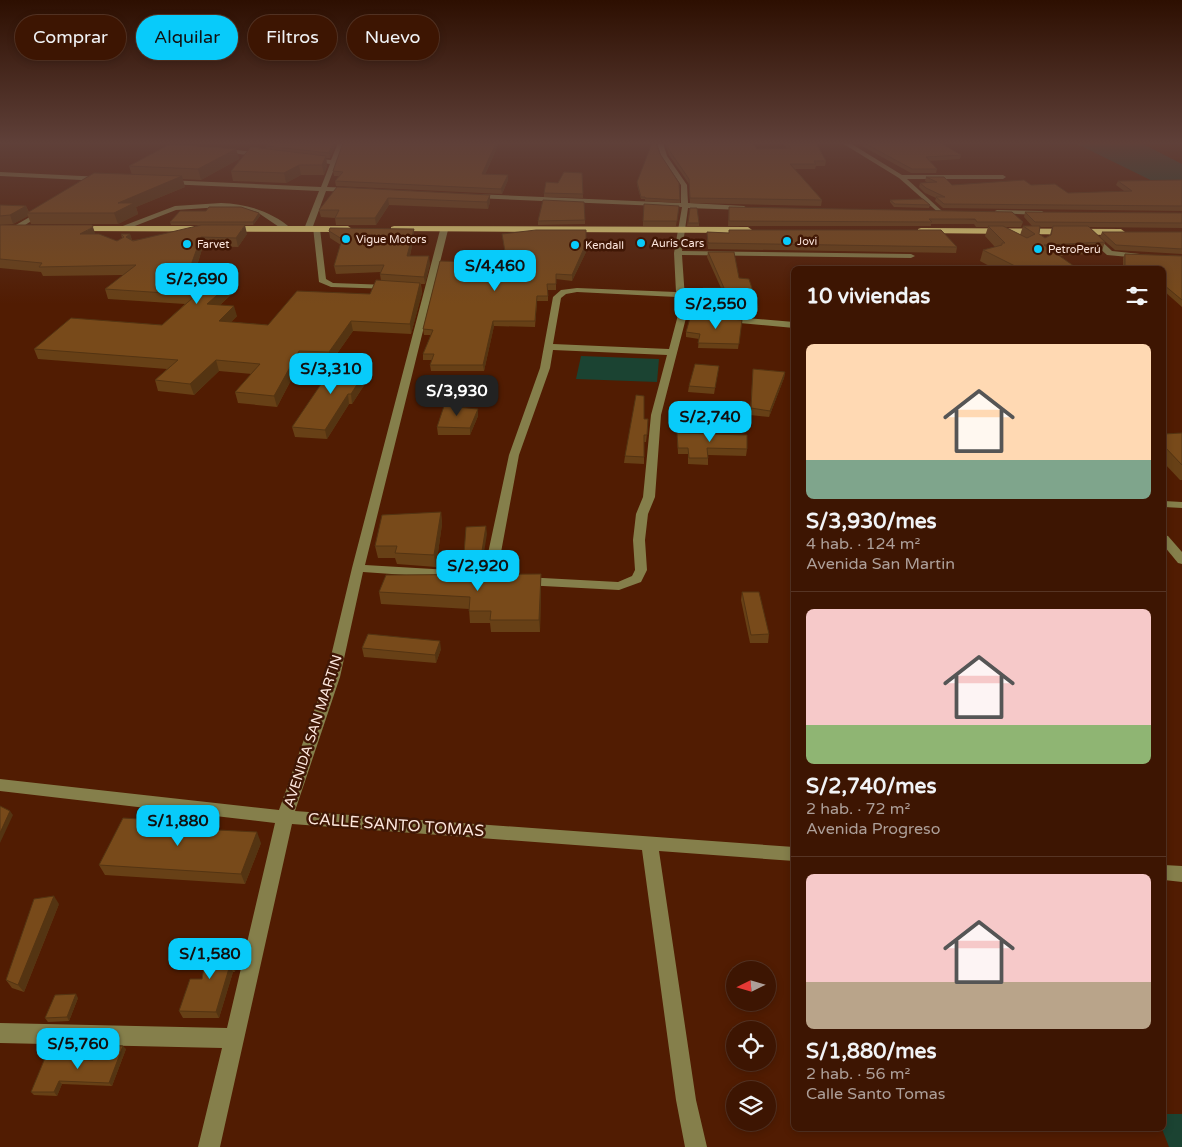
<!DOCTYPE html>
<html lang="es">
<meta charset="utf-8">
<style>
body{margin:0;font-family:"Varela Round",sans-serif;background:#482211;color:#f1f3f6;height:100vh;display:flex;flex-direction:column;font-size:19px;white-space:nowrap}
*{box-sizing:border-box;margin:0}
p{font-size:16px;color:#ad9f99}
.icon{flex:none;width:28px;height:28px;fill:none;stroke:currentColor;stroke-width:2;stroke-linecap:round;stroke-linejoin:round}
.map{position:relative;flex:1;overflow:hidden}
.side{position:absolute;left:791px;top:266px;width:375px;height:865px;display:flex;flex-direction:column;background:#3d1502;border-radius:8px;box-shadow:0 2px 8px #0003,0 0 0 1px #563424}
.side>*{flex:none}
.banner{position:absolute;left:15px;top:15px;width:475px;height:45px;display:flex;gap:10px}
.needle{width:32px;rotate:265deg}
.fabs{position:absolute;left:726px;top:961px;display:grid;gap:10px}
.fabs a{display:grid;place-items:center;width:50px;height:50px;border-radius:50%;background:#3d1502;box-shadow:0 2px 8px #0003,0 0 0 1px #563424;font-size:25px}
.price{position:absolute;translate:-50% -42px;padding:0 11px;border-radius:10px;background:#08cbfa;color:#111;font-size:16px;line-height:32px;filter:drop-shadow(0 1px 2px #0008)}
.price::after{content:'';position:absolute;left:50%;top:30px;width:15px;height:11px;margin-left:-8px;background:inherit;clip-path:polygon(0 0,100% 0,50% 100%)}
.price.selected{background:#222;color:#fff}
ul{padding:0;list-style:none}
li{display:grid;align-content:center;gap:10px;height:265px;padding:0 15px}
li+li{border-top:1px solid #563424}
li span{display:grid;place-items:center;height:155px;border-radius:8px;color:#555}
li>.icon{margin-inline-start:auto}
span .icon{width:90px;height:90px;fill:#fffc;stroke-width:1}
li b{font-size:21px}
h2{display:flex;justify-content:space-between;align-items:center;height:60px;padding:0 15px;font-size:21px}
.pill{padding:0 18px;border-radius:22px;background:#3d1502;box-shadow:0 2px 8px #0003,0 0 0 1px #563424;font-size:18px;line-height:45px}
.pill.selected{background:#08cbfa;color:#111}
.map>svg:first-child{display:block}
.green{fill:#1b4332}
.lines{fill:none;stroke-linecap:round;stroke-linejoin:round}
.minor{fill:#857f4b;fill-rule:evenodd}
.highway{fill:#fbef85;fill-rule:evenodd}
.wall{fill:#674016;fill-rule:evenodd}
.shaded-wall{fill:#543412}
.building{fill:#784a1a;stroke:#543412}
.poi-dot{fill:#08cbfa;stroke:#401705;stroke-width:2}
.labels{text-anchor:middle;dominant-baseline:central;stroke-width:5;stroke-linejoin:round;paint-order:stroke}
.far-poi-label{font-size:11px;fill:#fce6dd;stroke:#401705;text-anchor:start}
.street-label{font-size:14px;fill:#fce6dd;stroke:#401705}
.near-street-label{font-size:16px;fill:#fce6dd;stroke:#401705}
</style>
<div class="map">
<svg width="1182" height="1147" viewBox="0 0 1182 1147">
<rect width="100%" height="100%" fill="#511c02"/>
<!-- green -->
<g class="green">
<polygon points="1075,143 1141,143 1182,164 1182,193 1177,193"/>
<polygon points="581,356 659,359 657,382 576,379"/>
<polygon points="1164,1114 1182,1114 1182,1147 1169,1147 1162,1129 1164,1129"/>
</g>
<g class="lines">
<!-- minor -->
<g class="minor">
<polygon points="338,143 344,143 327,187 352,188 355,190 352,192 326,191 312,229 308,231 304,229 319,191 167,184 164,182 167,180 321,187 330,164 307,160 310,158 331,160"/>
<path d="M 657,143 L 663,143 L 667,156 L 687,185 L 688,203 L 744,206 L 747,208 L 744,210 L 688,208 L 682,251 L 911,254 L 915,256 L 911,258 L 682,255 L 686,313 L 794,322 L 794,328 L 686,318 L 661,415 L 655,497 L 648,514 L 645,540 L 647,570 L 641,582 L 619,590 L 524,585 L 518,581 L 524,577 L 618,582 L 632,576 L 635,570 L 633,540 L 636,514 L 643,497 L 651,415 L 667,355 L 553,350 L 550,368 L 519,455 L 497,574 L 498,577 L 492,581 L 363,572 L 340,677 L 295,811 L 794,847 L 794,861 L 659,851 L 696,1100 L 707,1147 L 685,1147 L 676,1100 L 642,850 L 292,824 L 220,1147 L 198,1147 L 222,1048 L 0,1043 L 0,1023 L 227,1028 L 275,823 L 0,791 L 0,779 L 279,810 L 326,677 L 352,568 L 440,230 L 444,228 L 448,230 L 365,565 L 484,572 L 509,455 L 540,368 L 553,297 L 561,290 L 577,288 L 676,292 L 674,253 L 682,207 L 474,198 L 471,196 L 474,194 L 681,203 L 681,185 L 661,156 ZM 577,292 L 677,297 L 678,315 L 669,349 L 553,344 L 561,298 L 566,294 Z"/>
<polygon points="842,143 850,143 902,175 1003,175 1006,177 1003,179 907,179 942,211 942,213 940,214 899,178"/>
<polygon points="220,148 262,153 265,155 262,157 218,151"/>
<polygon points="0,172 102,177 105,179 102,181 0,176"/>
<path d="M 221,203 C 247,204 271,211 292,229 L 285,231 L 257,212 L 242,208 L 221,207 L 176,210 L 122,231 L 115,229 L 175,206 Z"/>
<polygon points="997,210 1042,211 1045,213 1042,215 995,213 995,211"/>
<polygon points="40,211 45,212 16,231 9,229"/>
<polygon points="313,227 320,229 326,279 333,283 389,285 392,285 392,289 331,287 319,282"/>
<polygon points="1089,235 1095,235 1112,251 1140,254 1144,256 1140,258 1107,255 1089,239"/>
<polygon points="1164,501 1182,502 1182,508 1164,507"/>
<polygon points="1164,535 1168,536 1182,552 1182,564 1178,563 1164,546"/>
<polygon points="1164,865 1182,866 1182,882 1164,880"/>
</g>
<!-- highway -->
<g class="highway">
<polygon points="74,226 348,226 352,229 348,232 71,231 71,227"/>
<polygon points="394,226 748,227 752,230 748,233 391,231 391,227"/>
<polygon points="921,228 1121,229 1125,232 1121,235 918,233 918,229"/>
</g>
</g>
<!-- wall -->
<g class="wall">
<polygon points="272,143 336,143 330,158 326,158 327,166 324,175 301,175 286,183 233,181 231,171 266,148 266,146"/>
<polygon points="343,143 499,143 485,175 508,175 508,180 502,194 336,186 335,181 339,176 334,176 333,171"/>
<polygon points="666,143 752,143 757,149 787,149 784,145 784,143 816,143 826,161 825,166 816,166 815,169 795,169 822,200 821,206 690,203 689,184 669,155 666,146"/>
<polygon points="863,143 941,143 961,155 960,159 929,161 937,169 936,173 911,173 862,146"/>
<polygon points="236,149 239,159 201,180 182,179 185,187 136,207 138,214 118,224 31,224 28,216 13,224 0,225 0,205 26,206 29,212 132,175 129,166"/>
<polygon points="660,154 680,200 680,203 645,201 645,199 641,199 637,185 637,182"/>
<polygon points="582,173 583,198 544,197 544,193"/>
<polygon points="926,177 952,185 1031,185 1068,193 1124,191 1116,185 1118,181 1182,180 1182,211 943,208 935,201 936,198 925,193 919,187 920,183 928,183 925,181"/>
<polygon points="337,187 490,195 490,202 488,209 389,205 376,225 336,225 335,218 321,217 319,210"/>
<polygon points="890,200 930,205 929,208 894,207 890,202"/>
<polygon points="679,206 676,226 643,226 643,221"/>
<path d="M 729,207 L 1023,222 L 1021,227 L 1005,227 L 1020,235 L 1023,226 L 1032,226 L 1024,217 L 1025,212 L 1182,213 L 1182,228 L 1089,227 L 1105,242 L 1101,253 L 1058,256 L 1078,269 L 995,269 L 980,261 L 983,250 L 995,247 L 985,236 L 988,227 L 976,227 L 974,224 L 931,224 L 931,226 L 728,226 ZM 1040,227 L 1052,227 L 1050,235 L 1045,238 L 1039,234 Z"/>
<polygon points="690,208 699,223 699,226 687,226"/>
<polygon points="259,213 260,216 253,225 171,225 170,222"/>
<polygon points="585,220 585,224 538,225 538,221"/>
<polygon points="0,225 95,234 117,241 122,238 121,234 130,234 132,240 247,234 238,247 203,246 196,269 235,280 235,291 220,305 237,316 231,322 268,325 370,294 381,281 380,274 381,272 336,274 334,266 341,245 330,238 329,231 414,229 414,236 410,256 430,264 425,284 421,284 422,293 411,334 353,331 331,362 301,361 277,407 238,403 235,392 252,374 219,371 194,395 158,391 155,380 167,369 38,359 34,349 162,325 185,304 108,299 105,289 124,275 43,276 41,272 0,268"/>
<polygon points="707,232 957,247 956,253 708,249 707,238"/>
<polygon points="1102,232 1182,232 1182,254 1115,250 1100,237"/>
<polygon points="502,234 587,250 572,281 556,279 556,290 548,290 548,301 537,301 535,327 494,326 484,371 431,371 430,365 432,360 423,360 423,354 431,335 424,335 423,329 507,263"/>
<polygon points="708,252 739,278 758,307 758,312 744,313 743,316 706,313 703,293 703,288 721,288 707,257"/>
<polygon points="1125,254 1182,256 1182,307 1164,291 1164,269 1123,269 1123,258"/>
<polygon points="707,317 742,320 738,349 698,348 699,339 686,337 686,332 707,319"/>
<polygon points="370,364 372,373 352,404 349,404 327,439 295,437 292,427"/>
<polygon points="719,366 714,394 688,392 689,386"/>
<polygon points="753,369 785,372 784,378 769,417 750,415"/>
<polygon points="478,409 478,416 470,435 438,435 437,427"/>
<polygon points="644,419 648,426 646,442 644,442 644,464 624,463 625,456"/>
<polygon points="677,433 747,449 746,456 708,455 708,465 688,464 688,454 678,454"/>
<polygon points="1182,433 1182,480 1180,480 1164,463 1164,434"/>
<polygon points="441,512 442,524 436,567 397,564 395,558 378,558 375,546"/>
<polygon points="541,586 540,632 491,632 490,623 470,623 469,609 381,604 379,592"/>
<polygon points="742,592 769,634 768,643 750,643 741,600"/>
<polygon points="362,648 441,649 436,663 364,657"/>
<polygon points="204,829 261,843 245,884 105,875 99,865"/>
<polygon points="59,904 24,992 12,988 6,980"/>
<polygon points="235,941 238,948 235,972 233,972 219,1018 183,1018 179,1011 202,979"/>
<polygon points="78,998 69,1021 48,1022 45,1018"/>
<polygon points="126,1049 112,1086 62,1084 57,1096 34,1095 31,1092 93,1060"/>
</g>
<!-- shaded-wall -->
<g class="shaded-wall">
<polygon points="333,143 336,143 330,158 329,153"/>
<polygon points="496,143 499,143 483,179 482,174"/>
<polygon points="236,149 239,159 201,180 198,169"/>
<polygon points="326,156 327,166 324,175 322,165"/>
<polygon points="299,165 301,175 286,183 284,173"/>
<polygon points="508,175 508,180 502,194 501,189"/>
<polygon points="182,176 185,187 136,207 138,214 118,224 114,213 118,203"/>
<polygon points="490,195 490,202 488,209 487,202"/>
<polygon points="388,198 389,205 376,225 375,218"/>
<polygon points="26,206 29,213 27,213 28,216 13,224 10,215"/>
<polygon points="259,213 260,216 253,225 253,222"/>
<polygon points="245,225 247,234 238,247 236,238"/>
<polygon points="93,227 96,236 80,234"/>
<polygon points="414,229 414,236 408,264 407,256"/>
<polygon points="130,234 133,244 126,237"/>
<polygon points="201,237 203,246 193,278 190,268"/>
<polygon points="586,244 587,250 572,281 572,275"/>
<polygon points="429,256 430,264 425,284 424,277"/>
<polygon points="233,271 235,280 235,291 210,314 207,304"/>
<polygon points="420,283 422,293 411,334 410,324"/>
<polygon points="234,306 237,316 222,331 219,321"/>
<polygon points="351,321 353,331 331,362 329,352"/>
<polygon points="493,321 494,326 484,371 483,365"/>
<polygon points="299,351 301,361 277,407 274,396"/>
<polygon points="216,360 219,371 194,395 190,384"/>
<polygon points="370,364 372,373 352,404 351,394"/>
<polygon points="785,372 784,378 769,417 770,411"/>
<polygon points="348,394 349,404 327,439 325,430"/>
<polygon points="478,409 478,416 470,435 470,428"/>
<polygon points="441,512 442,524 436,567 434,555"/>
<polygon points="486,526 487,534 483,559 465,562 464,554"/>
<polygon points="541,574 541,586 540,632 539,620"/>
<polygon points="440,641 441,649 436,663 435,655"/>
<polygon points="10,811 13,815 0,843 0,833"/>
<polygon points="201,823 206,834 199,829"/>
<polygon points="257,832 261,843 245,884 241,874"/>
<polygon points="54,896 59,904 24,992 18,985"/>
<polygon points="235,941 238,948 235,972 231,965"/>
<polygon points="230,965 233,972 219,1018 216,1012"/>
<polygon points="76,994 78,998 69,1021 67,1017"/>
<polygon points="123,1046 126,1049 112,1086 109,1083"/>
<polygon points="59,1081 62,1084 57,1096 54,1092"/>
</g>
<!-- building -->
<g class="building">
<polygon points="272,143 333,143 329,153 266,146"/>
<polygon points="343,143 496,143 482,174 508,175 501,189 335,181 343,172 333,171"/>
<polygon points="652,143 656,143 660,154 679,183 680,200 645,198 645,197 641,197 637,182"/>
<polygon points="667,143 752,143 757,149 791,148 787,143 816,143 826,161 814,161 816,164 790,164 822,200 690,198 689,179 669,150"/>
<polygon points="864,143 941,143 961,155 926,157 937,169 912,169"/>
<polygon points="170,144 236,149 198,169 129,166"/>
<polygon points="251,147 326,156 322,165 299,165 284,173 231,171"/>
<polygon points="564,172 582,173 583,194 544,193 546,182 558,183"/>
<polygon points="94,173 182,176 118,203 134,203 114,213 27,213"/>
<polygon points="926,177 944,177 952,185 1024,180 1031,185 1055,184 1068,193 1132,191 1118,181 1182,180 1182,206 944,204 936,197 945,197 926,188 920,183 937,182"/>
<polygon points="337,187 490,195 487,202 388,198 375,218 335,218 339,210 319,210"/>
<polygon points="923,199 930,205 895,204 890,200"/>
<polygon points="543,200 584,202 585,220 538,221"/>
<polygon points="644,204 679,206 677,221 643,221"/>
<polygon points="0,205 26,206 10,215 0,216"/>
<polygon points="209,207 241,207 259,213 253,222 170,222 180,211 206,211"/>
<polygon points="729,207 1012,212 1023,222 977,222 975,219 929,219 932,222 729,221"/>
<polygon points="690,208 697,208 699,223 688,223"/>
<polygon points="1025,212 1182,213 1182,223 1035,222"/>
<polygon points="0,225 92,225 93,227 80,234 99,234 117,241 124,237 121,234 130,234 126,237 133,241 201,225 245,225 236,238 201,237 190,268 233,271 233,281 207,304 234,306 219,321 268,325 297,291 370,294 376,280 420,283 410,324 351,321 329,352 299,351 274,396 235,392 260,364 216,360 190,384 155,380 178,360 34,349 71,318 162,325 196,295 105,289 136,265 39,267 42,263 0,259"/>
<polygon points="988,226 1003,226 1027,238 1035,234 1023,226 1040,226 1039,234 1045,238 1051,235 1053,226 1088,226 1105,242 1044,245 1078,269 1021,269 983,250 1002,245 1002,243 1005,243"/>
<polygon points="330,228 414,229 407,256 429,256 424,277 380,274 384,265 334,266 342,239 329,231"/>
<polygon points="536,230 586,230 586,244 572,275 556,274 556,284 547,284 548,296 537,296 535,321 493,321 483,365 430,365 434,354 423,354 433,330 423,329 440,261 507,263 502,234"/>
<polygon points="729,230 941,230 957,247 708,243 707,232 729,233"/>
<polygon points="1102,232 1182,232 1182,249 1116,245"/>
<polygon points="708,252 734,252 739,278 749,279 758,307 745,307 744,310 706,307 703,288 724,288"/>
<polygon points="1125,254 1182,256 1182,300 1164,285 1164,269 1125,269"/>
<polygon points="707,317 742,320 739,344 698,343 700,334 686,332 690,318 708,319"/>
<polygon points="336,362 370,364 351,394 348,394 325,430 292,427"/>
<polygon points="695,364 719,366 715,388 689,386"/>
<polygon points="753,369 785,372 770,411 751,408"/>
<polygon points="636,395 644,396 644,419 648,419 647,435 644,435 644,457 625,456"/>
<polygon points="444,406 478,409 470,428 437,427"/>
<polygon points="677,433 747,435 747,449 707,448 708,458 689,458 688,448 678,448"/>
<polygon points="1182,433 1182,465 1164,446 1164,434"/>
<polygon points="441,512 434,555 395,553 397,546 375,546 382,515"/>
<polygon points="486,526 482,551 464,554 466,527"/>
<polygon points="541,574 539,620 490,620 491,611 469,611 470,597 379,592 386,575"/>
<polygon points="742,592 759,592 769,634 751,635"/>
<polygon points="368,634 440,641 435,655 362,648"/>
<polygon points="0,806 10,811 0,833"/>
<polygon points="123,818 201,823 199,829 257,832 241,874 99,865"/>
<polygon points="54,896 18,985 6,980 34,899"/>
<polygon points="235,941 231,965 230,965 216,1012 179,1011 190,979 202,979 208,945"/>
<polygon points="76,994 67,1017 45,1018 55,995"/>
<polygon points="99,1045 123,1046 109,1083 59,1081 54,1092 31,1092 45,1058 93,1060"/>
</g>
<!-- sky -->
<linearGradient id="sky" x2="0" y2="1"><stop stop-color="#2d0f01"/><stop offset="0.47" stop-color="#5f4039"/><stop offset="1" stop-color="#5f4039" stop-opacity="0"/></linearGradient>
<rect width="1182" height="304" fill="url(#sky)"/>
<!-- markers -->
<g class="poi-dot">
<circle cx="346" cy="239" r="5"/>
<circle cx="787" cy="241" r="5"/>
<circle cx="641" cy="243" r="5"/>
<circle cx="187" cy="244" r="5"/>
<circle cx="575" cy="245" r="5"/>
<circle cx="1038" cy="249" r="5"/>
</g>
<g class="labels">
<!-- far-poi labels -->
<g class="far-poi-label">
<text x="356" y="239">Vigue Motors</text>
<text x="797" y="241">Jovi</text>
<text x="651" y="243">Auris Cars</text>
<text x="197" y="244">Farvet</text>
<text x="585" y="245">Kendall</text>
<text x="1048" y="249">PetroPerú</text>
</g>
<!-- street labels -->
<g class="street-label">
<text transform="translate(313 731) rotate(-72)">AVENIDA SAN MARTIN</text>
</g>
<!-- near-street labels -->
<g class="near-street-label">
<text transform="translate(396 825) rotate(4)">CALLE SANTO TOMAS</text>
</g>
</g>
</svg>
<div class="fabs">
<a><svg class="needle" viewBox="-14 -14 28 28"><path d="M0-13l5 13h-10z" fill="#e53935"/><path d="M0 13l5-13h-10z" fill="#ad9f99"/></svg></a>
<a><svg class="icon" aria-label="locate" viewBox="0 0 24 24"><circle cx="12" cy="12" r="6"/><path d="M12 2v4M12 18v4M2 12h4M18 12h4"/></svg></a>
<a><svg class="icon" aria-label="layers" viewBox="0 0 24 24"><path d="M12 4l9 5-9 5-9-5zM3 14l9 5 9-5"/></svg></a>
</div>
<b class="price" style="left:495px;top:292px">S/4,460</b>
<b class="price" style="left:197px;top:305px">S/2,690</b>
<b class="price" style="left:716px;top:330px">S/2,550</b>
<b class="price" style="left:331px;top:395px">S/3,310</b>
<b class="price selected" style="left:457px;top:417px">S/3,930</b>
<b class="price" style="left:710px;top:443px">S/2,740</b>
<b class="price" style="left:478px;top:592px">S/2,920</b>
<b class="price" style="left:178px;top:847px">S/1,880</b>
<b class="price" style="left:210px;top:980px">S/1,580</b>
<b class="price" style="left:78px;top:1070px">S/5,760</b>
<div class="banner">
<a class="pill">Comprar</a>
<a class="pill selected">Alquilar</a>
<a class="pill">Filtros</a>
<a class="pill">Nuevo</a>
</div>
<section class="side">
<h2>10 viviendas<svg class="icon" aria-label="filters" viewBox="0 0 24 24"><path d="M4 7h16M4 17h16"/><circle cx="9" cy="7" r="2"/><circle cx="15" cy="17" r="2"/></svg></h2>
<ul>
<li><span style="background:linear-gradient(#ffd9b3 75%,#7fa58c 0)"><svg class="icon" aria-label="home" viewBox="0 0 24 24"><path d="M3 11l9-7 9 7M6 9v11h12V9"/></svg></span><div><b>S/3,930/mes</b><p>4 hab. · 124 m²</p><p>Avenida San Martin</p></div></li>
<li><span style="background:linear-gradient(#f6c9c9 75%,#8fb573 0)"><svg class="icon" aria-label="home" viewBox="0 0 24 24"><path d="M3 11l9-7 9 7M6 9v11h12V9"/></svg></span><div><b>S/2,740/mes</b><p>2 hab. · 72 m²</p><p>Avenida Progreso</p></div></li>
<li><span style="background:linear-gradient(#f6c9c9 70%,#b9a48a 0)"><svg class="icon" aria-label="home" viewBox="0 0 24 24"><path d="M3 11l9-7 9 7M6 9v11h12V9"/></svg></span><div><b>S/1,880/mes</b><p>2 hab. · 56 m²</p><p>Calle Santo Tomas</p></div></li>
</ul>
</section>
</div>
